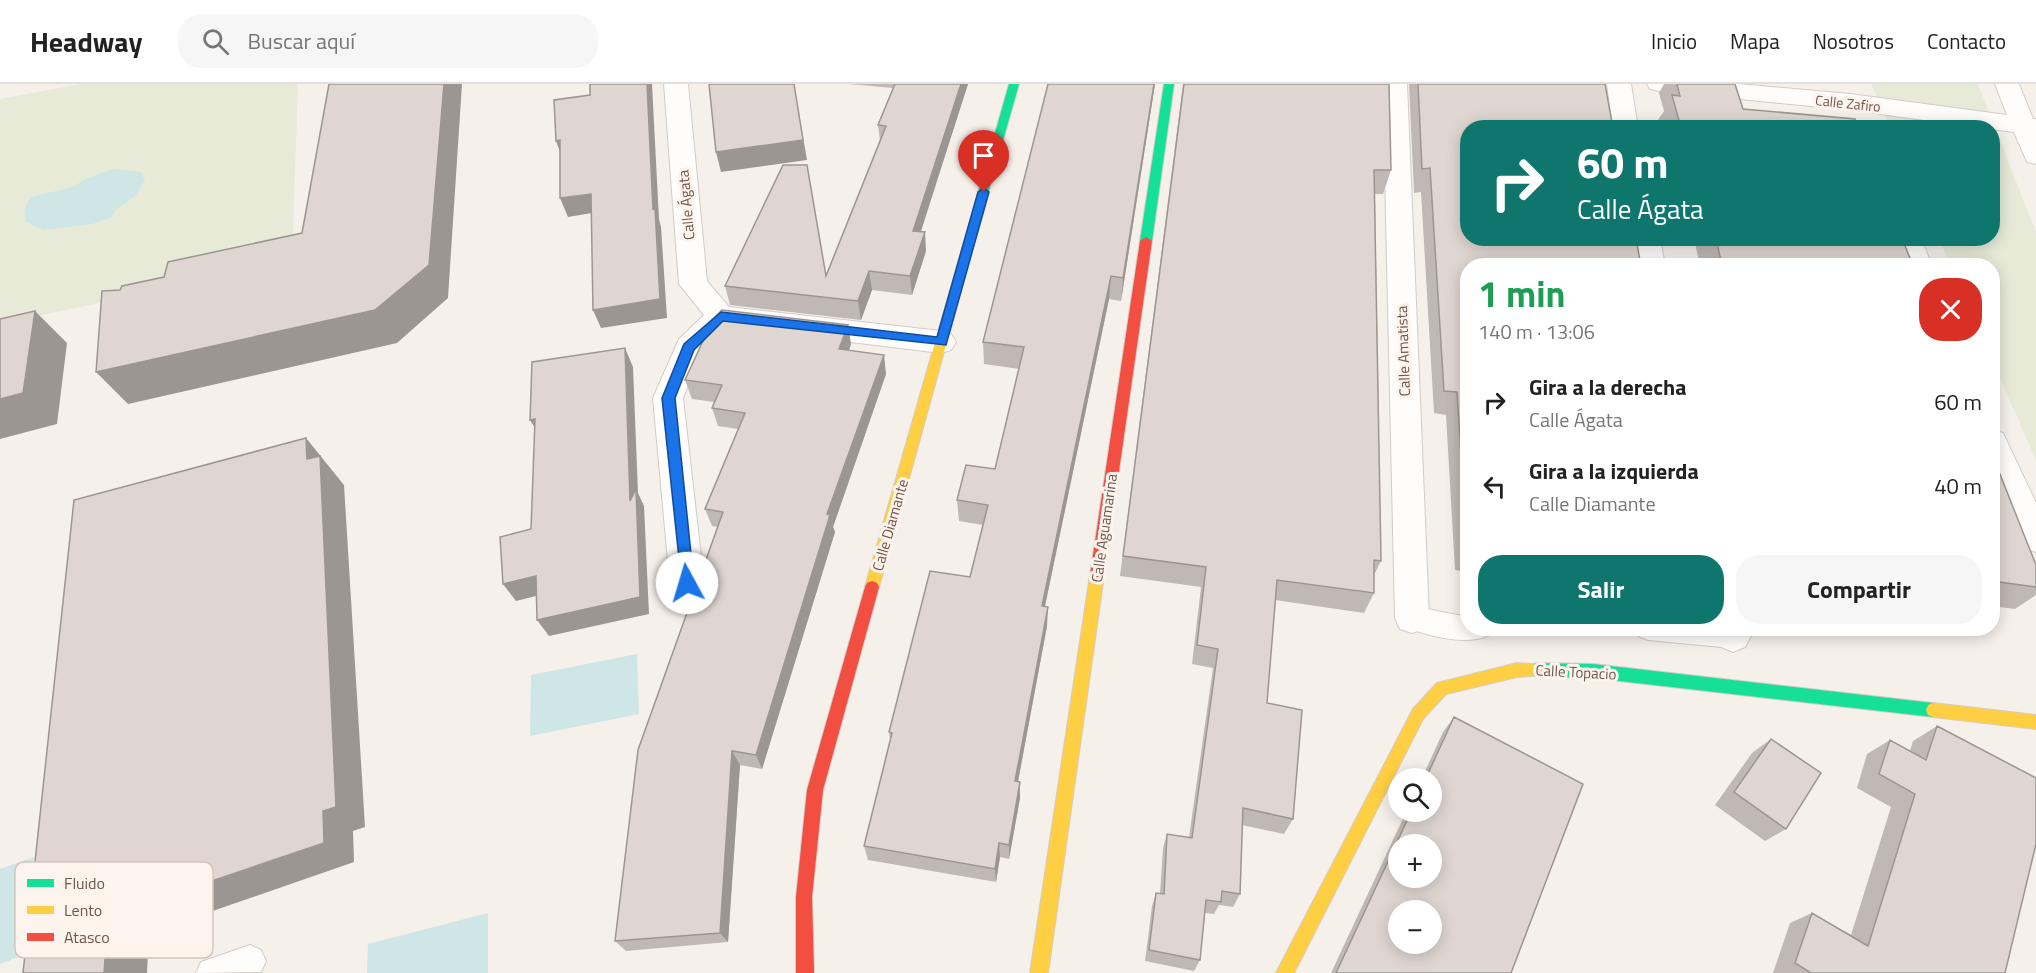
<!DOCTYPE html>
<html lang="es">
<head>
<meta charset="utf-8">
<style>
	body { margin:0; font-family:"Titillium Web",sans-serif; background:#f6f6f6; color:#222; height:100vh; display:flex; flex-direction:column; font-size:22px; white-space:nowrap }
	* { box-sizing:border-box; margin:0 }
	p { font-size:20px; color:#767676 }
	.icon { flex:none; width:33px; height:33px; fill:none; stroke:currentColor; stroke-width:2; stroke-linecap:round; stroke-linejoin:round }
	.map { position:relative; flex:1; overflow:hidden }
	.drawer { position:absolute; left:1460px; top:174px; width:540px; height:378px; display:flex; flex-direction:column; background:#fff; border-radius:24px; box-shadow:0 3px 15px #0003 }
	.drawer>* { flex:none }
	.top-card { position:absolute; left:1460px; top:36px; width:540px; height:126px; border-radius:24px; box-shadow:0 3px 15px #0003; background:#0f766e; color:#fff; overflow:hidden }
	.controls { position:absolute; left:1388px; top:684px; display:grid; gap:12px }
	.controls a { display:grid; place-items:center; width:54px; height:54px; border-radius:50%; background:#fff; box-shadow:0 3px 15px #0003; font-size:30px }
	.pin { position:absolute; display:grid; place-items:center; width:51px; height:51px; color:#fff; margin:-62px -26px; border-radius:50% 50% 50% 0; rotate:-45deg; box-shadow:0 0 6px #0007 }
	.pin .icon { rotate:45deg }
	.me { position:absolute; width:66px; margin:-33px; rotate:354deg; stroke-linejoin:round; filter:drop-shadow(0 0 4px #0008) }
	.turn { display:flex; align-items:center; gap:21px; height:126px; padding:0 18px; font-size:27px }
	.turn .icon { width:78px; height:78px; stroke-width:2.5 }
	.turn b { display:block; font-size:42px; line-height:51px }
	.round { display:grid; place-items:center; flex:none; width:63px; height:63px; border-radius:24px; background:#f6f6f6 }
	.headline { display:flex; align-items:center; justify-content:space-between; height:102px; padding:0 18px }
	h1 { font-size:36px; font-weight:700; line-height:45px; color:#1e9e55 }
	.cta { display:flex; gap:12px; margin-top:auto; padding:12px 18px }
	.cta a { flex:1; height:69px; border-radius:24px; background:#0f766e; color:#fff; font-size:24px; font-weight:700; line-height:69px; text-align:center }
	.cta a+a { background:#f6f6f6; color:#222 }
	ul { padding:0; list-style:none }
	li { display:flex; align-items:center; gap:18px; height:84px; padding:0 18px }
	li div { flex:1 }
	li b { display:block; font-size:22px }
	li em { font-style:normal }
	header { display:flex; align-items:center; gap:36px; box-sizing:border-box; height:84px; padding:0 30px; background:#fff; border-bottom:2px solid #e0e0e0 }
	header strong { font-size:28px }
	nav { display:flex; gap:33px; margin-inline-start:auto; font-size:21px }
	.search { width:420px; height:54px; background:#f6f6f6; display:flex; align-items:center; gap:15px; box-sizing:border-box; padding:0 21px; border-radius:24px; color:#767676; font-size:22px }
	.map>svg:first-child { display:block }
</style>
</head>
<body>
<header>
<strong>Headway</strong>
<div class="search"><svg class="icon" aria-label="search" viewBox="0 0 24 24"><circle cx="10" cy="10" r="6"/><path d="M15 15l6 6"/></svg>Buscar aquí</div>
<nav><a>Inicio</a><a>Mapa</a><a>Nosotros</a><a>Contacto</a></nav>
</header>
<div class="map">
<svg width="2036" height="889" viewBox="0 0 2036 889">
	<rect width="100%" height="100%" fill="#f6f0eb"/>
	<path fill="#e6ead7" d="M81,0H298L292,178L0,240V15Z
		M1871,0H1978L2036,148V376L1992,276V182L1951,181L1939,155L1992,154V44L1890,43Z"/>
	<path fill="#cee6e5" d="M114,85L141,88L145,96L136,111L118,124L110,134L92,140L44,146L26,138L24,126L31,113L73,103L87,94Z
		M637,570L639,630L530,652L531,591Z
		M34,773L27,870L0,880V785Z
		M488,829V889H367L368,860Z"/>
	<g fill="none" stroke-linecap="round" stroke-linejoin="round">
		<defs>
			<path id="lane" d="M1412,522L1467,533V544H1491L1488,552C1462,562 1427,551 1402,542L1399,534L1402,526Z
				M1635,544H1743L1747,552L1743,560L1733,564L1648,556L1638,552Z
				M250,861L261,866L266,877L261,888L196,889L201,878Z"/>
			<path id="street" d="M664,0H688L707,197L729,223L941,247L951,250L956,258L951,266L941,269L727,243L701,269L683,314L704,499L699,509L687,514L675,509L670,499L653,314L679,255L704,231L679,200Z
				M1383,0H1407L1429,534L1424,545L1412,549L1400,545L1395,534Z
				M1607,0H1631L1638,44H1613Z
				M1647,0H1738L1850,10L2007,31L1995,0H2019L2033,35H2036V80L2027,78L2014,48L1850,26L1659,7L1650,5Z
				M1632,154H1660L1665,182H1637Z
				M1894,154H1921L1932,182H1904Z
				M1992,346L2003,349L2036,419V468L2024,464L1992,393Z
				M1715,544H1750L1751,552L1745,563L1733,568L1721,563Z"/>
			<path id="fast" d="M1009,0H1019L984,123L979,127L974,123Z
				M1164,0H1174L1152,157L1146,161L1140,157Z
				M1537,579L1593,580L1933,619L1938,621L1940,626L1938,631L1933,633L1593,594L1537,593L1532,591L1530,586L1532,581Z"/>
			<path id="slow" d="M979,119L984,123L879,503L877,507L872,509L867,507L865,503L974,123Z
				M1097,485L1102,487L1104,491L1048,889H1030L1090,491L1092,487Z
				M1517,579L1542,581L1544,586L1542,591L1517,593L1446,610L1423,635L1294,889H1276L1413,625L1437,599Z
				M1933,619L2036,631V645L1933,633L1928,631L1926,626L1928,621Z"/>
			<path id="jam" d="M1146,153L1152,157L1104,491L1102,495L1097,497L1092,495L1090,491L1140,157Z
				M872,497L877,499L879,503L823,706L812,813L814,889H796V813L807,706L865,503L867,499Z"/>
		</defs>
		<use href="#lane" stroke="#d3ccc6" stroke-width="2"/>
		<use href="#street" stroke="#d3ccc6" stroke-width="2"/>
		<use href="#fast" stroke="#d5ccc8" stroke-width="2"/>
		<use href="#slow" stroke="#d5ccc8" stroke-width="2"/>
		<use href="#jam" stroke="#d5ccc8" stroke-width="2"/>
		<use href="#lane" fill="#fefdfc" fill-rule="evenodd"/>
		<use href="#street" fill="#fefdfc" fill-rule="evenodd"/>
		<use href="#fast" fill="#16e098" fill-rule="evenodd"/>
		<use href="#slow" fill="#ffcf43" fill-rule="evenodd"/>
		<use href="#jam" fill="#f24e42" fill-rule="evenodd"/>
	</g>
	<path fill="#c0b8b4" d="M849,0H968L920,148L926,167L912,211L872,206L861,236L730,221L725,202L826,191L880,57L878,41L893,4Z
		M1048,0H1155L1121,217L1109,215L1045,522L1047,542L1018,698L1020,714L1009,775L1000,773L996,798L868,776L864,762L890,655L889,648L970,493L983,441L959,437L957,416L995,385L1019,285L984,280L983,258Z
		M1183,0H1389L1391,86L1383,110H1375L1381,477L1374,491V509L1364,529L1275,516L1267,619L1293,735L1284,750L1242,741L1240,810L1233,823L1219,821L1214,830L1205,829L1200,876L1194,887L1145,877L1152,822L1156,809H1160L1163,764L1167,750L1189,753L1213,584L1192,580L1201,503L1120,492Z
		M1409,0H1605L1467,182V488L1455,486L1446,331L1434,329L1421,108L1414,109Z
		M1664,0H1735L1743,25L1858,44H1660L1658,36L1664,27L1659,9Z
		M1694,154H1902L1913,182H1700Z
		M851,260L849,267L886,290L833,443L835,448L762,685L740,681L728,858L626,867L615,857L718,443L712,442L705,425L738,345L718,342L712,324L714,318L692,315L685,296Z
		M1992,370L2036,481V511L2015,525L1992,522Z
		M1454,633L1511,889H1331L1406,728H1431V694H1422L1443,648Z
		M1937,642L2005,889H1773L1790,839L1812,829L1851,851L1891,723L1857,704L1867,670L1890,656L1910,667L1913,657Z
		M1771,655L1786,745L1765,757L1715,721L1752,669Z"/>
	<path fill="#9c9692" d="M444,0H462L448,214L397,259L128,320L96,288L375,226Z
		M647,0H652L659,135L661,143L667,234L601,244L593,226L653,125Z
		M794,0L807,76L721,88L716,68Z
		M961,0H968L915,166L913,147Z
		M1154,0H1155L1121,217L1123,194Z
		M560,56L563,76L556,57Z
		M591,110L598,128L568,133L560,114Z
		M925,148L926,167L912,211L910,192Z
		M869,187L872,206L861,236L858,217Z
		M1111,192L1109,215L1041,541L1042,522Z
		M35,227L67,259L57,340L0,355V315Z
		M848,241L851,260L842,284L839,265Z
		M625,264L633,283L638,409L644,422L649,530L549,552L537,536L630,417Z
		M884,271L886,290L833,443L835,448L762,685L756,671L827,430Z
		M535,335L541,354L530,336Z
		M306,354L344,401L365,743L353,747L354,778L149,849L147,889H104L108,832L307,375Z
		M536,492L548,509L516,517L503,500Z
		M1048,523L1047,542L1015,713V697Z
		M732,667L740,681L728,858L720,849Z
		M1020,698V714L1009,775V761Z
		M999,759L1000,773L996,798L995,785Z"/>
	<path fill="#dfd6d1" stroke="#9c9692" stroke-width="1.5" fill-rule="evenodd" d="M329,0H444L429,181L375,226L96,288L102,207L120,206L122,202L164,193L168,178L302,149Z
		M590,0H647L653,125L655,124L660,215L593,226L591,110L560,114V56L556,57L554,16L590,11Z
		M709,0H794L803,56L716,68Z
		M895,0H961L913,147L925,148L910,192L869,187L858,217L725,202L783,81H807L826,192L886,42L878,41Z
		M1048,0H1154L1123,194L1111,192L1042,522L1048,523L1015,697L1020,698L1009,761L999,759L995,785L864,762L892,649L889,648L930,487L970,493L988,421L957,416L966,381L995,385L1024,263L983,258Z
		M1184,0H1389L1391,86H1374L1381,477L1374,476V509L1277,496L1267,619L1302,626L1293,735L1243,724L1240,810L1222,807L1221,818L1206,816L1200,876L1149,866L1156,809L1164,810L1167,750L1192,754L1218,565L1197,561L1206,483L1123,472Z
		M1418,0H1605L1613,44H1467V154H1636L1641,182H1467V466L1457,308L1444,307L1430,84L1422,85Z
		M1677,0H1735L1743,25L1855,35L1858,44H1681L1672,11L1680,12Z
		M1716,154H1902L1913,182H1722Z
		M722,226L848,241L839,265L884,271L827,430L830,431L756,671L732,667L720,849L615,857L638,666L723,428L705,425L745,329L712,324L722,301L685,296L713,235Z
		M35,227L23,309L0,315V235Z
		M625,264L630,417L636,405L640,513L537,536L536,492L503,500L500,453L531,445L535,335L530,336L532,278Z
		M306,354L307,375L320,372L336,723L323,727L324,759L108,832L104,889H23L74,416Z
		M1992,370L2036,481V503L1992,497Z
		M1454,633L1583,700L1511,889H1336L1411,728H1431V694H1426ZM1398,760H1431V794H1398ZM1398,826H1431V860H1398Z
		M1937,642L2036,694V760L2005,889H1811L1795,879L1812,829L1868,862L1915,710L1879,690L1890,656L1926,676Z
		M1771,655L1821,689L1786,745L1734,708Z"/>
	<path fill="#1a73e8" stroke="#114b97" stroke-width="1.5" d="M984,104L989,108L946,261L723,237L694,266L675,314L694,499L692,503H682L662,314L684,260L721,228L937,253L978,108Z"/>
	<g text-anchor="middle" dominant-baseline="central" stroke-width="6" stroke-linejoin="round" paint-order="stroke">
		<g font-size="14" fill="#71564e" stroke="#fdf4ed">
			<text transform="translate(1848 19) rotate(6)">Calle Zafiro</text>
		</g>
		<g font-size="15" fill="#71564e" stroke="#fdf4ed">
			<text transform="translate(686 121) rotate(-95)">Calle Ágata</text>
			<text transform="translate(1403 267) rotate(-92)">Calle Amatista</text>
			<text transform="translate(890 441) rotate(-74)">Calle Diamante</text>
			<text transform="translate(1104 444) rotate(-82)">Calle Aguamarina</text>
			<text transform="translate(1576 588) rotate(3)">Calle Topacio</text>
		</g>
	</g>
	<rect x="15" y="778" width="198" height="96" rx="9" fill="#fdf4ed" stroke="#d3c5bd" stroke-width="1.5"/>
	<rect x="27" y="795" width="27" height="8" fill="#16e098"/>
	<rect x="27" y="822" width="27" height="8" fill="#ffcf43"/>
	<rect x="27" y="849" width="27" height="8" fill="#f24e42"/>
	<g font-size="16" fill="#71564e">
		<text x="64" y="805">Fluido</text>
		<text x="64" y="832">Lento</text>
		<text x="64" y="859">Atasco</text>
	</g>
</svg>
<div class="controls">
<a><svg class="icon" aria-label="search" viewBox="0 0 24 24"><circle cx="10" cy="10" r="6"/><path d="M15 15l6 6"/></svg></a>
<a>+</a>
<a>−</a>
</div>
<div class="pin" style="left:984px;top:108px;background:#d93025"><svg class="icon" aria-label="arrive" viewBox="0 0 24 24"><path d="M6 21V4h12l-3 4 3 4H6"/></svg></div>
<svg class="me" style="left:687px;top:499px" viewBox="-20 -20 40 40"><circle r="19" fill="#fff"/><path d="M0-13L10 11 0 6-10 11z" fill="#1a73e8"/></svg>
<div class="top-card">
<div class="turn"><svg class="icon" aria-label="right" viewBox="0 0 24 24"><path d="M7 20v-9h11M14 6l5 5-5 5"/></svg><div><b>60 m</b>Calle Ágata</div></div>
</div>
<section class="drawer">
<div class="headline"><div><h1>1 min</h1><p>140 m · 13:06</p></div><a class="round" style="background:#d93025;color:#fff"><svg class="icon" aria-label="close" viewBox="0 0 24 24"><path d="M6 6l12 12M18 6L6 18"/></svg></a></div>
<ul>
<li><svg class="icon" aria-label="right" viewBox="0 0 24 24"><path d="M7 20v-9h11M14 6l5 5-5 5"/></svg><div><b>Gira a la derecha</b><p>Calle Ágata</p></div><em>60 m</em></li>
<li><svg class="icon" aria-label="left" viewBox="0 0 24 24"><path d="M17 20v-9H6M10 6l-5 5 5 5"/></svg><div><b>Gira a la izquierda</b><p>Calle Diamante</p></div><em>40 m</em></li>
</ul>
<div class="cta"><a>Salir</a><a>Compartir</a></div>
</section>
</div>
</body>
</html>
